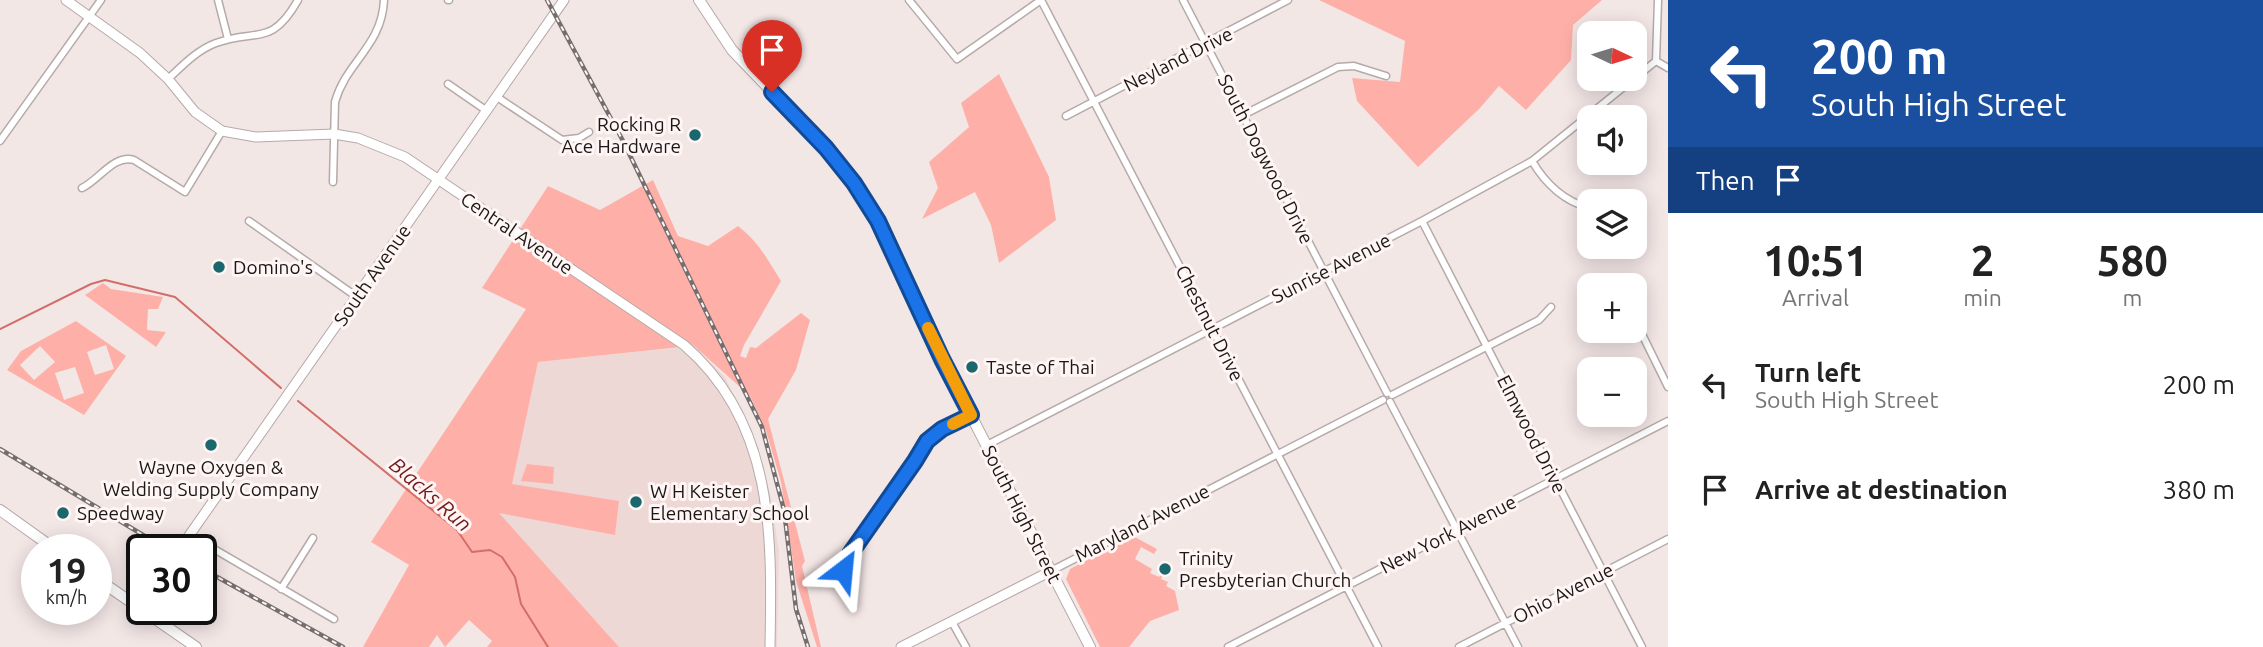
<!DOCTYPE html>
<html lang="en">
<head>
<meta charset="utf-8">
<style>
	body { margin:0; font-family:Ubuntu,sans-serif; background:#f2f2f2; color:#222; height:100vh; display:flex; flex-direction:column; font-size:26px; white-space:nowrap }
	* { box-sizing:border-box; margin:0 }
	p { font-size:23px; color:#767676 }
	.icon { flex:none; width:38px; height:38px; fill:none; stroke:currentColor; stroke-width:2; stroke-linecap:round; stroke-linejoin:round }
	.map { position:relative; flex:1; overflow:hidden }
	.side { display:flex; flex-direction:column; background:#fff; width:595px }
	.side>* { flex:none }
	.top-card { background:#1a4fa0; color:#fff; overflow:hidden }
	.needle { width:46px; rotate:94deg }
	.controls { position:absolute; left:1577px; top:21px; display:grid; gap:14px }
	.controls a { display:grid; place-items:center; width:70px; height:70px; border-radius:14px; background:#fff; box-shadow:0 4px 18px #0003; font-size:35px }
	.speed { position:absolute; left:21px; top:534px; display:flex; gap:14px; font-size:35px; font-weight:700; text-align:center }
	.speed>* { display:grid; place-content:center; width:91px; height:91px; border-radius:50%; background:#fff; box-shadow:0 4px 18px #0003; line-height:1 }
	.speed small { font-size:18px; font-weight:400 }
	.speed .limit { border:4px solid #111; border-radius:10px; background:#fff; color:#111 }
	.pin { position:absolute; display:grid; place-items:center; width:60px; height:60px; color:#fff; margin:-72px -30px; border-radius:50% 50% 50% 0; rotate:-45deg; box-shadow:0 0 7px #0007 }
	.pin .icon { rotate:45deg }
	.me { position:absolute; width:77px; margin:-38px; rotate:29deg; stroke-linejoin:round; filter:drop-shadow(0 0 5px #0008) }
	.turn { display:flex; align-items:center; gap:24px; height:147px; padding:0 28px; font-size:32px }
	.turn .icon { width:91px; height:91px; stroke-width:2.5 }
	.turn b { display:block; font-size:49px; line-height:60px }
	.then { display:flex; align-items:center; height:66px; padding:0 28px; background:#0003; gap:14px; font-size:26px }
	.eta { display:flex; justify-content:space-evenly; align-items:center; height:119px; text-align:center }
	.eta b { font-size:42px; font-weight:700; line-height:49px }
	ul { padding:0; list-style:none }
	li { display:flex; align-items:center; gap:21px; height:105px; padding:0 28px }
	li div { flex:1 }
	li b { display:block; font-size:26px }
	li em { font-style:normal }
	main { display:flex; flex:1; min-height:0 }
	.map>svg:first-child { display:block }
</style>
</head>
<body>
<main>
<div class="map">
<svg width="1668" height="647" viewBox="0 0 1668 647">
	<rect width="100%" height="100%" fill="#f3e7e6"/>
	<path fill="#edd8d6" d="M694,346L725,377L749,426L770,492L779,551L777,647H619L498,513L538,362Z"/>
	<path fill="#feb0a8" fill-rule="evenodd" d="M1319,0H1602L1573,25L1571,60L1526,110L1499,86L1480,108L1418,167L1357,101L1352,78L1400,82L1405,41Z
		M999,74L1049,177L1056,220L999,263L991,225L975,192L922,219L938,188L929,162L969,127L961,103Z
		M653,180L678,236L708,246L738,226C758,241 768,260 781,281L744,345L740,356L746,358L750,347L756,348L801,313L810,320L796,370L768,419L805,561L802,566L821,647H817L796,581L781,482L766,431L750,396L694,346L555,257L681,347L538,362L512,484L619,501L615,535L499,513L619,647H487L492,641L469,620L445,647L437,635L429,647H363L409,565L371,542L526,309L482,288L548,186L600,210Z
		M103,283L111,289L163,297L158,309H148L147,330L166,332L156,347L85,295Z
		M76,321L126,356L84,415L7,370L21,351ZM106,345L114,369L95,375L87,352ZM40,346L55,362L34,380L20,365ZM75,367L84,393L64,400L55,373Z
		M527,464L554,467L553,484L521,481Z
		M1133,536L1157,549L1154,554L1141,547L1135,559L1152,569L1150,573L1159,577L1161,574L1163,575L1161,579L1168,582L1166,586L1175,591L1179,610L1150,621L1129,647H1100L1066,579L1070,569Z"/>
	<g fill="none" stroke-linecap="round" stroke-linejoin="round">
		<path stroke="#d26e67" stroke-width="2" d="M0,329L91,284L105,280L175,297L281,388
			M298,401L457,530L472,552L490,550L502,557L515,577L521,604L548,647"/>
		<defs>
			<path id="street" d="M218,0L228,39
				M448,0H449
				M909,0L957,59L1041,0
				M1041,0L1378,647
				M1183,0L1387,393
				M1656,61L1658,0
				M1656,61L1668,68
				M168,79C182,66 197,50 216,43C256,28 271,48 298,0
				M448,84L487,111
				M497,97L562,140L579,138L589,132
				M1243,115L1338,67L1354,66L1386,76
				M1066,116L1288,0
				M0,141L101,0
				M1532,161C1545,183 1564,201 1589,208
				M333,182L335,102C346,62 382,46 384,0
				M82,188C99,180 114,154 134,160L185,192L222,131
				M249,221L357,297
				M1422,221L1642,647
				M1637,324L1668,387
				M1392,395L1539,320L1551,307
				M1390,402L1518,647
				M987,445L1422,221L1532,161L1656,61
				M190,535L334,619
				M1051,571L1383,400
				M845,583L844,563L915,461L927,441L942,429L971,415
				M281,589L313,538
				M952,622L966,647
				M1228,647L1668,421
				M1459,647L1668,539"/>
			<path id="secondary" d="M66,0L140,53L168,79L195,112L222,131L256,137L334,134L358,138L405,157L684,345C775,423 772,537 770,647
				M179,550L564,0
				M901,647L1051,571"/>
			<path id="primary" d="M699,0L732,50L826,148L854,183L879,221L942,359L1090,647
				M0,510L56,550
				M96,578L196,647"/>
		</defs>
		<use href="#street" stroke="#b5aaa9" stroke-width="9"/>
		<use href="#secondary" stroke="#b5aaa9" stroke-width="11"/>
		<use href="#primary" stroke="#b5aaa9" stroke-width="12"/>
		<use href="#street" stroke="#fff" stroke-width="6"/>
		<use href="#secondary" stroke="#fff" stroke-width="9"/>
		<use href="#primary" stroke="#fff" stroke-width="10"/>
		<defs>
			<path id="rail" d="M547,0L622,139L762,427L784,510L796,609L808,647
				M0,449L168,550
				M201,568L343,647"/>
		</defs>
		<use href="#rail" stroke="#756e6e" stroke-width="4.5"/>
		<use href="#rail" stroke="#fef5f4" stroke-width="2" stroke-dasharray="5" stroke-linecap="butt"/>
	</g>
	<g fill="none" stroke-linecap="round" stroke-linejoin="round">
		<defs>
			<path id="route" d="M772,92L826,148L854,183L878,221L942,359L971,415L942,429L927,441L915,461L850,554L843,570"/>
		</defs>
		<use href="#route" stroke="#114b97" stroke-width="18"/>
		<use href="#route" stroke="#1a73e8" stroke-width="12"/>
		<path stroke="#f59e0b" stroke-width="12" d="M928,328L971,415L953,424"/>
	</g>
	<g fill="#1a676d" stroke="#fef5f4" stroke-width="2.5">
		<circle cx="695" cy="135" r="7"/>
		<circle cx="219" cy="267" r="7"/>
		<circle cx="972" cy="367" r="7"/>
		<circle cx="211" cy="445" r="7"/>
		<circle cx="636" cy="502" r="7"/>
		<circle cx="63" cy="513" r="7"/>
		<circle cx="1165" cy="569" r="7"/>
	</g>
	<g text-anchor="middle" dominant-baseline="central" stroke-width="6" stroke-linejoin="round" paint-order="stroke">
		<g font-size="19" fill="#1b1717" stroke="#fef5f4">
			<text transform="translate(1178 59) rotate(-27)">Neyland Drive</text>
			<text transform="translate(1266 159) rotate(63)">South Dogwood Drive</text>
			<text transform="translate(517 233) rotate(34)">Central Avenue</text>
			<text transform="translate(1331 268) rotate(-27)">Sunrise Avenue</text>
			<text transform="translate(372 275) rotate(-55)">South Avenue</text>
			<text transform="translate(1210 323) rotate(63)">Chestnut Drive</text>
			<text transform="translate(1532 434) rotate(63)">Elmwood Drive</text>
			<text transform="translate(1022 514) rotate(63)">South High Street</text>
			<text transform="translate(1142 523) rotate(-27)">Maryland Avenue</text>
			<text transform="translate(1448 534) rotate(-27)">New York Avenue</text>
			<text transform="translate(1563 593) rotate(-27)">Ohio Avenue</text>
		</g>
		<g font-size="19" fill="#1b1717" stroke="#fef5f4" text-anchor="start">
			<text x="681" y="124" text-anchor="end">Rocking R<tspan x="681" dy="22">Ace Hardware</tspan></text>
			<text x="233" y="267">Domino's</text>
			<text x="986" y="367">Taste of Thai</text>
			<text x="211" y="467" text-anchor="middle">Wayne Oxygen &amp;<tspan x="211" dy="22">Welding Supply Company</tspan></text>
			<text x="650" y="491">W H Keister<tspan x="650" dy="22">Elementary School</tspan></text>
			<text x="77" y="513">Speedway</text>
			<text x="1179" y="558">Trinity<tspan x="1179" dy="22">Presbyterian Church</tspan></text>
		</g>
		<g font-size="21" font-style="italic" fill="#74191a" stroke="#fef5f4">
			<text transform="translate(431 494) rotate(41)">Blacks Run</text>
		</g>
	</g>
</svg>
<div class="controls">
<a><svg class="needle" viewBox="-14 -14 28 28"><path d="M0-13l5 13h-10z" fill="#e53935"/><path d="M0 13l5-13h-10z" fill="#767676"/></svg></a>
<a><svg class="icon" aria-label="sound" viewBox="0 0 24 24"><path d="M4 9h4l5-4v14l-5-4H4zM17 9q2 3 0 6"/></svg></a>
<a><svg class="icon" aria-label="layers" viewBox="0 0 24 24"><path d="M12 4l9 5-9 5-9-5zM3 14l9 5 9-5"/></svg></a>
<a>+</a>
<a>−</a>
</div>
<div class="speed"><div>19<small>km/h</small></div><div class="limit">30</div></div>
<div class="pin" style="left:772px;top:92px;background:#d93025"><svg class="icon" aria-label="arrive" viewBox="0 0 24 24"><path d="M6 21V4h12l-3 4 3 4H6"/></svg></div>
<svg class="me" style="left:843px;top:570px" viewBox="-20 -20 40 40"><path d="M0-17L14 15 0 8-14 15z" fill="#1a73e8" stroke="#fff" stroke-width="4"/></svg>
</div>
<section class="side">
<div class="top-card">
<div class="turn"><svg class="icon" aria-label="left" viewBox="0 0 24 24"><path d="M17 20v-9H6M10 6l-5 5 5 5"/></svg><div><b>200 m</b>South High Street</div></div>
<div class="then">Then<svg class="icon" aria-label="arrive" viewBox="0 0 24 24"><path d="M6 21V4h12l-3 4 3 4H6"/></svg></div>
</div>
<div class="eta">
<div><b>10:51</b><p>Arrival</p></div>
<div><b>2</b><p>min</p></div>
<div><b>580</b><p>m</p></div>
</div>
<ul>
<li><svg class="icon" aria-label="left" viewBox="0 0 24 24"><path d="M17 20v-9H6M10 6l-5 5 5 5"/></svg><div><b>Turn left</b><p>South High Street</p></div><em>200 m</em></li>
<li><svg class="icon" aria-label="arrive" viewBox="0 0 24 24"><path d="M6 21V4h12l-3 4 3 4H6"/></svg><div><b>Arrive at destination</b></div><em>380 m</em></li>
</ul>
</section>
</main>
</body>
</html>
